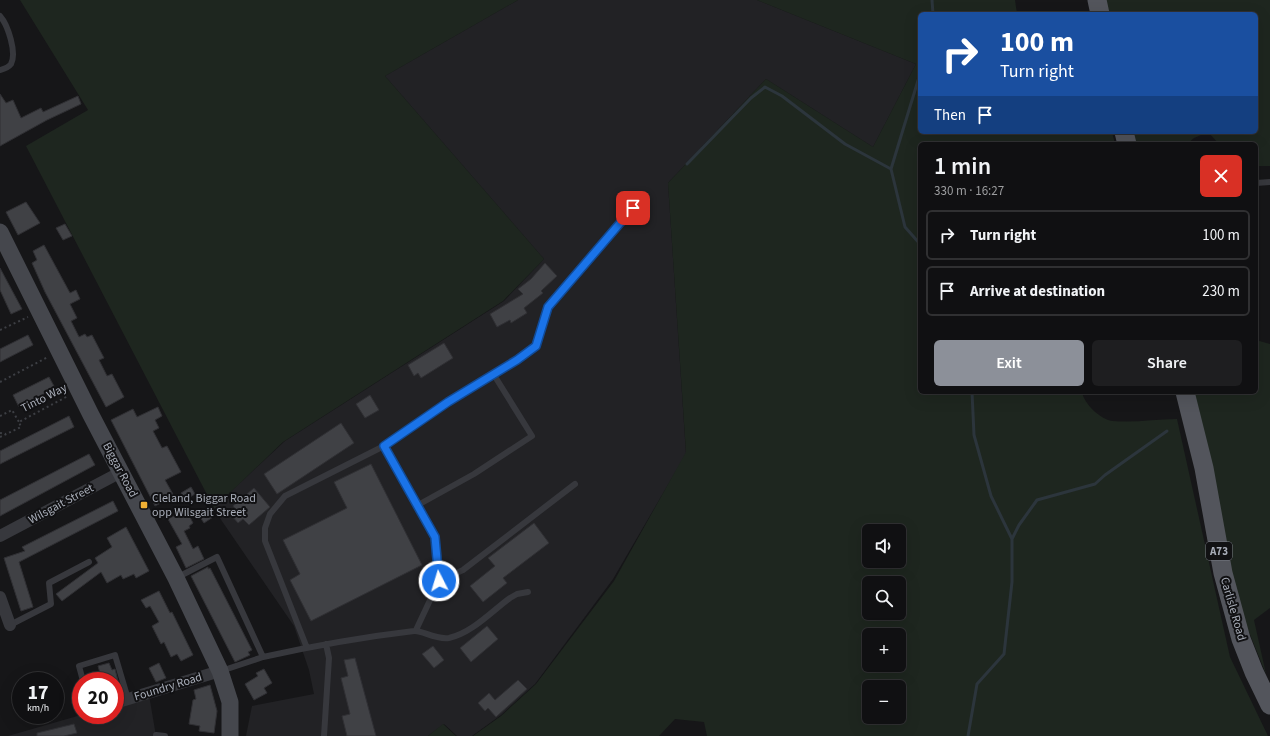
<!DOCTYPE html>
<html lang="en">
<head>
<meta charset="utf-8">
<style>
	body { margin:0; font-family:"Source Sans 3",sans-serif; background:#1e1e20; color:#f1f3f6; height:100vh; display:flex; flex-direction:column; font-size:15px; white-space:nowrap }
	* { box-sizing:border-box; margin:0 }
	p { font-size:13px; color:#9c9d9f }
	.icon { flex:none; width:22px; height:22px; fill:none; stroke:currentColor; stroke-width:2; stroke-linecap:round; stroke-linejoin:round }
	.map { position:relative; flex:1; overflow:hidden }
	.side { position:absolute; left:918px; top:142px; width:340px; height:252px; display:flex; flex-direction:column; background:#101012; border-radius:6px; box-shadow:0 4px 16px #0002,0 0 0 1px #303032 }
	.side>* { flex:none }
	.banner { position:absolute; left:918px; top:12px; width:340px; height:122px; border-radius:6px; box-shadow:0 4px 16px #0002,0 0 0 1px #303032; background:#1a4fa0; color:#fff; overflow:hidden }
	.controls { position:absolute; left:862px; top:524px; display:grid; gap:8px }
	.controls a { display:grid; place-items:center; width:44px; height:44px; border-radius:6px; background:#101012; box-shadow:0 4px 16px #0002,0 0 0 1px #303032; font-size:20px }
	.speed { position:absolute; left:12px; top:672px; display:flex; gap:8px; font-size:20px; font-weight:700; text-align:center }
	.speed>* { display:grid; place-content:center; width:52px; height:52px; border-radius:50%; background:#101012; box-shadow:0 4px 16px #0002,0 0 0 1px #303032; line-height:1 }
	.speed small { font-size:10px; font-weight:400 }
	.speed .limit { border:6px solid #d22; background:#fff; color:#111 }
	.pin { position:absolute; display:grid; place-items:center; width:34px; height:34px; color:#fff; margin:-17px; border-radius:8px; box-shadow:0 2px 6px #0006 }
	.me { position:absolute; width:44px; margin:-22px; rotate:355deg; stroke-linejoin:round; filter:drop-shadow(0 0 3px #0008) }
	.turn { display:flex; align-items:center; gap:14px; height:84px; padding:0 16px; font-size:18px }
	.turn .icon { width:52px; height:52px; stroke-width:2.5 }
	.turn b { display:block; font-size:28px; line-height:34px }
	.then { display:flex; align-items:center; height:38px; padding:0 16px; background:#0003; gap:8px; font-size:15px }
	.round { display:grid; place-items:center; flex:none; width:42px; height:42px; border-radius:6px; background:#1e1e20 }
	.overview { display:flex; align-items:center; justify-content:space-between; height:68px; padding:0 16px }
	h1 { font-size:24px; font-weight:600; line-height:30px }
	.button { display:flex; gap:8px; margin-top:auto; padding:8px 16px }
	.button a { flex:1; height:46px; border-radius:6px; background:#8c9099; color:#fff; font-size:16px; font-weight:600; line-height:46px; text-align:center }
	.button a+a { background:#1e1e20; color:#f1f3f6 }
	ul { padding:0; list-style:none }
	li { display:flex; align-items:center; gap:12px; height:50px; margin:0 8px 6px; padding:0 8px; border:2px solid #303032; border-radius:6px }
	li div { flex:1 }
	li b { display:block; font-size:15px }
	li em { font-style:normal }
	.map>svg:first-child { display:block }
</style>
</head>
<body>
<div class="map">
<svg width="1270" height="736" viewBox="0 0 1270 736">
	<rect width="100%" height="100%" fill="#161618"/>
	<path fill="#222225" d="M518,0H757L916,64L873,147L766,79L668,183L686,454L613,579L535,684L501,715L472,736H457L444,724L428,736H246L252,706L314,694L309,670L294,626L213,508L285,441L504,301L544,259L385,76Z
		M149,695L156,736H8L81,715H115V705Z"/>
	<path fill="#1e261f" fill-rule="evenodd" d="M20,0H518L385,76L544,259L503,301L283,442L214,508L26,146L88,110Z
		M757,0H1015L1017,14H920V132H1112L1115,144H920V392H1082C1084,404 1101,420 1113,421C1134,423 1156,419 1177,419L1230,657L1268,736H707L704,722L675,719L659,736H473L501,716L536,684L614,581L686,452L668,183L766,79L873,147L916,64ZM869,531H899V561H869ZM869,583H899V613H869ZM869,635H899V665H869ZM869,687H899V717H869Z
		M1105,0H1270V166H1256V144H1219L1208,132L1194,138L1187,144H1133L1131,132H1256V14H1108Z
		M1256,340L1270,344V608L1254,620L1266,674L1240,610L1193,392H1256Z
		M443,724L456,736H428Z"/>
	<g fill="none" stroke-linecap="round" stroke-linejoin="round">
		<path stroke="#2c353c" stroke-width="3" d="M932,0L933,14
			M920,74L891,169L905,227L920,244
			M687,164L751,98L765,87L782,96L845,144L891,169
			M1012,539L1019,525L1037,500L1095,484L1105,475L1167,431
			M968,736L977,684L1004,654L1012,582V539L991,496L974,435L972,392"/>
	</g>
	<path fill="#404145" stroke="#303034" d="M0,94L6,103L13,100L21,118L41,108L43,112L78,96L81,104L47,120L0,146Z
		M26,202L40,223L18,235L6,212Z
		M65,224L72,236L63,240L56,228Z
		M44,245L70,293L76,290L80,299L70,304L77,318L71,321L79,337L85,334L87,337L92,335L104,358L99,360L107,376L112,374L124,397L106,407L45,292L32,263L37,260L33,251Z
		M545,263L557,276L541,291L543,293L524,308L527,313L511,323L510,320L497,327L490,314L523,294L518,289L531,279Z
		M0,268L22,309L11,314L0,290Z
		M28,335L33,345L0,362V349Z
		M444,343L453,358L421,378L418,373L414,376L408,365Z
		M49,377L55,388L19,407L13,395Z
		M370,395L379,410L365,418L356,404Z
		M158,407L162,416L155,420L159,428L153,431L162,448L167,446L181,472L165,480L174,496L155,506L111,420L133,409L137,417Z
		M69,416L74,427L0,464V451Z
		M341,423L354,443L277,494L264,474Z
		M89,454L95,465L0,516V500Z
		M371,464L422,565L311,621L290,580L300,574L283,540L347,508L334,482Z
		M191,487L195,494L185,500L181,493Z
		M254,488L270,507L249,525L243,519L238,523L232,516L238,512L233,506Z
		M113,501L118,511L19,562L33,607L21,611L4,558L25,551L22,547Z
		M207,508L213,517L204,523L198,514Z
		M186,510L193,523L189,526L190,528L184,531L193,549L198,546L204,559L186,568L176,547L182,544L168,519Z
		M534,523L549,543L503,578L507,583L483,602L470,586L495,566L488,558Z
		M126,527L149,571L136,578L134,574L123,579L121,575L107,583L101,572L62,601L56,594L98,563L95,558L112,547L107,538Z
		M208,567V569L210,568L252,650L248,652L250,655L235,662L191,576Z
		M159,591L170,613L172,612L193,655L181,661L177,654L171,657L164,642L161,644L152,626L159,622L150,606L146,608L141,600Z
		M487,626L498,639L471,662L460,648Z
		M433,646L444,660L434,668L422,654Z
		M355,658L376,736H347L342,716L350,714L341,678L348,676L344,660Z
		M109,663L112,670L115,669L118,681H99L97,674L100,673L98,666Z
		M159,663L166,678L156,682L149,668Z
		M264,669L272,683L264,688L267,693L254,700L245,684L258,676L256,673Z
		M518,680L527,689L496,717L488,708L485,711L478,703L489,693L495,700Z
		M210,685L217,711L214,733L199,731L200,726L189,724L193,700L196,699L194,690Z
		M74,724L77,733L64,736H37V733Z"/>
	<g fill="none" stroke-linecap="round" stroke-linejoin="round">
		<path stroke="#3d3f44" stroke-width="2" stroke-dasharray="2 3" stroke-linecap="butt" d="M0,330L28,317
			M0,382L48,357
			M0,416L12,410L19,422
			M0,433L6,434
			M0,437L21,427L19,422L68,396"/>
		<path stroke="#37383d" stroke-width="6" d="M0,16C8,25 17,53 11,64C8,68 4,69 0,70
			M1256,183L1270,182
			M384,446L448,402L517,360L536,346L548,307L633,207
			M418,505L474,474L532,436L494,375
			M178,577L217,557L263,657C313,646 363,637 414,631C422,630 435,640 449,638C472,633 492,611 510,598L517,594L528,592
			M439,581L463,570L575,484
			M10,625L51,604L49,583L89,562
			M307,648L265,541V528L270,514L285,496L384,446L435,537L439,581L416,630
			M221,671L263,657
			M83,681L79,666L115,655L128,699
			M156,735L165,736
			M324,736L329,658L326,644"/>
		<path stroke="#37383d" stroke-width="12" d="M0,536L121,472
			M0,597L10,625
			M115,703L220,671"/>
		<path stroke="#45474d" stroke-width="17" d="M0,232L91,415L176,578L220,671L230,702V736"/>
		<path stroke="#53555c" stroke-width="19" d="M1097,0L1100,14
			M1124,132L1127,144
			M1185,392L1204,468L1223,573L1241,639L1254,672L1270,705"/>
	</g>
	<g fill="none" stroke-linecap="round" stroke-linejoin="round">
		<defs>
			<path id="route" d="M439,581L435,537L384,446L448,402L517,360L536,346L548,307L633,208"/>
		</defs>
		<use href="#route" stroke="#114b97" stroke-width="10"/>
		<use href="#route" stroke="#1a73e8" stroke-width="7"/>
	</g>
	<rect fill="#f2b134" stroke="#111113" stroke-width="1.5" x="140" y="501" width="8" height="8" rx="2"/>
	<g text-anchor="middle" dominant-baseline="central" stroke-width="4" stroke-linejoin="round" paint-order="stroke">
		<rect fill="#111113" stroke="#7b7e86" stroke-width="1" x="1206" y="542" width="26" height="18" rx="3"/>
		<g font-size="11" font-weight="bold" fill="#a8adb8">
			<text x="1219" y="551">A73</text>
		</g>
		<g font-size="12" fill="#a8adb8" stroke="#111113">
			<text transform="translate(44 398) rotate(-27)">Tinto Way</text>
			<text transform="translate(120 470) rotate(62)">Biggar Road</text>
			<text transform="translate(61 504) rotate(-28)">Wilsgait Street</text>
			<text transform="translate(1233 609) rotate(74)">Carlisle Road</text>
			<text transform="translate(168 687) rotate(-17)">Foundry Road</text>
		</g>
		<g font-size="12" fill="#a8adb8" stroke="#111113" text-anchor="start">
			<text x="152" y="498">Cleland, Biggar Road<tspan x="152" dy="14">opp Wilsgait Street</tspan></text>
		</g>
	</g>
</svg>
<div class="controls">
<a><svg class="icon" aria-label="sound" viewBox="0 0 24 24"><path d="M4 9h4l5-4v14l-5-4H4zM17 9q2 3 0 6"/></svg></a>
<a><svg class="icon" aria-label="search" viewBox="0 0 24 24"><circle cx="10" cy="10" r="6"/><path d="M15 15l6 6"/></svg></a>
<a>+</a>
<a>−</a>
</div>
<div class="speed"><div>17<small>km/h</small></div><div class="limit">20</div></div>
<div class="pin" style="left:633px;top:208px;background:#d93025"><svg class="icon" aria-label="arrive" viewBox="0 0 24 24"><path d="M6 21V4h12l-3 4 3 4H6"/></svg></div>
<svg class="me" style="left:439px;top:581px" viewBox="-20 -20 40 40"><circle r="17" fill="#1a73e8" stroke="#fff" stroke-width="3"/><path d="M0-11L8 9 0 5-8 9z" fill="#fff"/></svg>
<div class="banner">
<div class="turn"><svg class="icon" aria-label="right" viewBox="0 0 24 24"><path d="M7 20v-9h11M14 6l5 5-5 5"/></svg><div><b>100 m</b>Turn right</div></div>
<div class="then">Then<svg class="icon" aria-label="arrive" viewBox="0 0 24 24"><path d="M6 21V4h12l-3 4 3 4H6"/></svg></div>
</div>
<section class="side">
<div class="overview"><div><h1>1 min</h1><p>330 m · 16:27</p></div><a class="round" style="background:#d93025;color:#fff"><svg class="icon" aria-label="close" viewBox="0 0 24 24"><path d="M6 6l12 12M18 6L6 18"/></svg></a></div>
<ul>
<li><svg class="icon" aria-label="right" viewBox="0 0 24 24"><path d="M7 20v-9h11M14 6l5 5-5 5"/></svg><div><b>Turn right</b></div><em>100 m</em></li>
<li><svg class="icon" aria-label="arrive" viewBox="0 0 24 24"><path d="M6 21V4h12l-3 4 3 4H6"/></svg><div><b>Arrive at destination</b></div><em>230 m</em></li>
</ul>
<div class="button"><a>Exit</a><a>Share</a></div>
</section>
</div>
</body>
</html>
